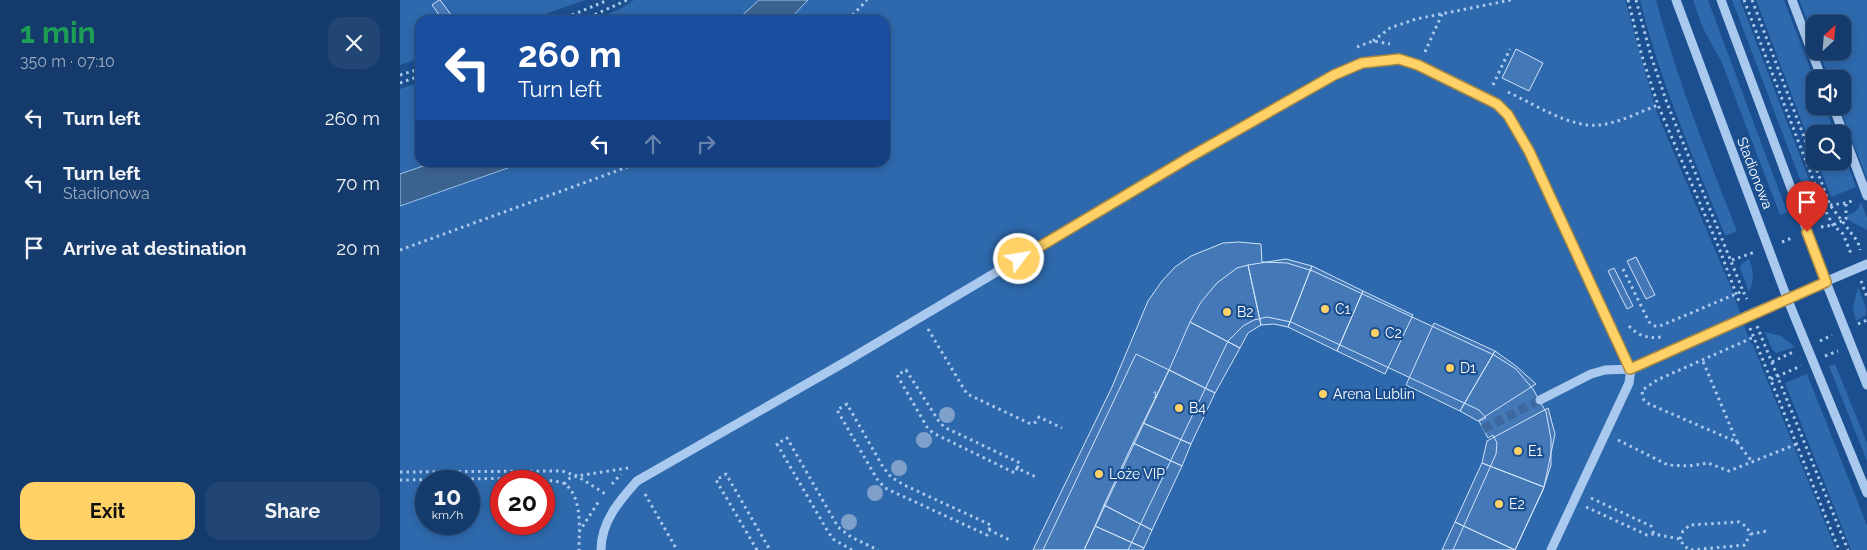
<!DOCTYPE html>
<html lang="en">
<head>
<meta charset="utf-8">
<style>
	body { margin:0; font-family:Raleway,sans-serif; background:#214673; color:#f1f3f6; height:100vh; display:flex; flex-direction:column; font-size:19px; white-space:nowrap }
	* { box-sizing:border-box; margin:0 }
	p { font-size:16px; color:#9dadc1 }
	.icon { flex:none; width:28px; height:28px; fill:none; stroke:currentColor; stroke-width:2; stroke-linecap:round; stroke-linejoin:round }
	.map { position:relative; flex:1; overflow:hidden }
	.sheet { display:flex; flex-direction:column; background:#143b6b; width:400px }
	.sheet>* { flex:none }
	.top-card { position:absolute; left:15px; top:15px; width:475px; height:152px; border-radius:15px; box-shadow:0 2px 8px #0003,0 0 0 1px #33557e; background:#1a4fa0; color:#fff; overflow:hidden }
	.needle { width:32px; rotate:26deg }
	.buttons { position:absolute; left:1406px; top:15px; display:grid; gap:10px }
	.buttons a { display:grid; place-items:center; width:45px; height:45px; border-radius:10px; background:#143b6b; box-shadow:0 2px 8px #0003,0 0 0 1px #33557e; font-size:25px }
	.speed { position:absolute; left:15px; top:470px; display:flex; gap:10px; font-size:25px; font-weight:700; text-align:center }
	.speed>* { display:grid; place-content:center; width:65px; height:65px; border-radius:50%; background:#143b6b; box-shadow:0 2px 8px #0003,0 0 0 1px #33557e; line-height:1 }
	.speed small { font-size:12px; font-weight:400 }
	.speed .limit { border:8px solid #d22; background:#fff; color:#111 }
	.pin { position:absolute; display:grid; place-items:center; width:42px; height:42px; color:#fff; margin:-51px -21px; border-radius:50% 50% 50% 0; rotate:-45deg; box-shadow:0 0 5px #0007 }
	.pin .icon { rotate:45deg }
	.me { position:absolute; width:55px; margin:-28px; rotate:59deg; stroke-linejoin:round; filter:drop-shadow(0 0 4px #0008) }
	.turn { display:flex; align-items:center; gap:18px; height:105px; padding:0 20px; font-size:22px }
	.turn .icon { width:65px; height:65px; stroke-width:2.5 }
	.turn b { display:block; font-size:35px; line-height:42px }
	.lanes { display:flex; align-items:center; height:48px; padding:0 20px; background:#0003; justify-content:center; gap:25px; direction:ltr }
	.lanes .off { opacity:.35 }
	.round { display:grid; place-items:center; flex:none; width:52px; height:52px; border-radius:15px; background:#214673 }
	.head { display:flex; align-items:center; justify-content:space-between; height:85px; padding:0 20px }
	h1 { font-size:30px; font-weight:700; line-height:38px; color:#1e9e55 }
	.action { display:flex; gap:10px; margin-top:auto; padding:10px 20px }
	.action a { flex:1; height:58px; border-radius:15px; background:#ffd166; color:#111; font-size:20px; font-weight:700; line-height:58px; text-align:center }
	.action a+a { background:#214673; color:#f1f3f6 }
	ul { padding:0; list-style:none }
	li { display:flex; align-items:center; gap:15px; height:65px; padding:0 20px }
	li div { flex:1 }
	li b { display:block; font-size:19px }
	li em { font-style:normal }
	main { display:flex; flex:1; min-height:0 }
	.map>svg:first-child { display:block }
</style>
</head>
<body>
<main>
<section class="sheet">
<div class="head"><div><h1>1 min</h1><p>350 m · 07:10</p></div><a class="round"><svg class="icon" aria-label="close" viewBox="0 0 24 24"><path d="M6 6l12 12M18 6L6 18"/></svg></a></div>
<ul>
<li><svg class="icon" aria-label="left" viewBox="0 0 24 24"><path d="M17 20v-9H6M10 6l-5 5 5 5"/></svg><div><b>Turn left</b></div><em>260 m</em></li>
<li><svg class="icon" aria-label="left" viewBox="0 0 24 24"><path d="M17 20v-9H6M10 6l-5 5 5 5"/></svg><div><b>Turn left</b><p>Stadionowa</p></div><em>70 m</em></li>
<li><svg class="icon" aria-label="arrive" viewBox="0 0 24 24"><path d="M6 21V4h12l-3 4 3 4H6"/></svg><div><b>Arrive at destination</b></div><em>20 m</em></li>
</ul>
<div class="action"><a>Exit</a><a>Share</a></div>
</section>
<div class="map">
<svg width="1467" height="550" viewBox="0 0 1467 550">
	<rect width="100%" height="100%" fill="#1b4f8f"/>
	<path fill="#2e69ad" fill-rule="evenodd" d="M0,0H185L128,20H20V58L0,65Z
		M234,0H359L337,20H194L222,8Z
		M408,0H1225L1257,113L1332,290L1350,342L1353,345L1436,550H0V206L122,163L485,162V20H389ZM26,481H69V524H26ZM101,481H144V524H101Z
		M1240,0H1256C1277,79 1307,155 1337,231L1328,235H1325C1293,157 1260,81 1240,0Z
		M1293,0H1308L1387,212L1380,215L1322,63L1303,28Z
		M1332,0H1340L1417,200L1409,203Z
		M1356,0H1384L1415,81V106H1425L1435,134H1415V157Z
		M1399,0H1467V179L1439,106H1442V79H1429L1419,51H1442V24H1415V41Z
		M20,82V162L32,163L0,174V89Z
		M1443,152L1456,187L1431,197L1417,161H1442Z
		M1461,202L1467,218V230L1450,221L1445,216C1453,213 1458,212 1461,202Z
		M1349,259C1354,270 1354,281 1349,292L1340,268L1341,264Z
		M1458,287L1466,308V315L1456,321L1453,308Z
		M1365,332L1381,336L1395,347L1376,353L1372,349Z
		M1435,364L1467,443V461L1429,366Z
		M1407,374L1467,525V550H1451L1385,383Z"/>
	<path fill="#3c6290" stroke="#9cc4f0" d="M359,0H408L389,20H337Z
		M32,163V162L122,163L0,206V174Z"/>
	<path fill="#4478b7" stroke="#cfe3fa" d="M39,0H40L52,16L46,20H43L32,5Z
		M1116,49L1143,63L1129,91L1102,78Z
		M839,242L861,244L862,262L887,263L913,271L1094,355L1116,369L1133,389L1146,412L1151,439V465L1143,490L1115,550H1053L1096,454L1097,443L1093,435L1088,438L1079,421L1086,418L1079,410L891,322L867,317L854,320L843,326L828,341L728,550H633L712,387L748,301L762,281L775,267L791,256L823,243Z
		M1236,257L1255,295L1246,299L1227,261Z
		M886,259L912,266L888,327L874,324L861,325L848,265Z
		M848,265L861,325L848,333L840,348L790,322L801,302L817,283L837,268Z
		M912,266L963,291L937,351L888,327Z
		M1214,268L1233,306L1227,309L1208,271Z
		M963,291L1013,315L985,374L937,351Z
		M790,322L840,348L815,393L769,370Z
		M1034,323L1095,351L1060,411L1006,385Z
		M1095,351L1116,366L1136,384L1078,421L1060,411Z
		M736,354L769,370L684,550H643Z
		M769,370L815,393L791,444L743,423Z
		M1148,408L1155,434L1144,487L1082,463L1087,441Z
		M743,423L791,444L782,466L733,443Z
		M733,443L782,466L752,530L704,505Z
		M1082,463L1144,487L1115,550L1055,522Z
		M704,505L752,530L744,548L695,526Z
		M1055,522L1115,550H1042Z
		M695,526L744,548L743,550H684Z"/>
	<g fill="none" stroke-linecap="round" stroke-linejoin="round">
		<path stroke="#3d69a0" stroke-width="9" stroke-dasharray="9 4.5" stroke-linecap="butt" d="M1083,429L1140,400"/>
		<path stroke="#a9c9ee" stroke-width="3" stroke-dasharray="2.5 4" stroke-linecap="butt" d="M1228,0L1242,56L1258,105L1319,248L1340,304
			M1236,0L1251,56L1267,103L1343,291
			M1344,0L1424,208L1433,225L1443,234L1452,256
			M1352,0L1430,205L1458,242L1460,250
			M160,20L208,0
			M183,20L227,0
			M448,20L467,0
			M973,41L990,28L1016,19L1111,0
			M957,47L973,41L990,44
			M1025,52L1042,14
			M0,75L20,69
			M0,83L20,76
			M1093,85L1110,49
			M1108,92C1134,104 1170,128 1199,125C1219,123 1240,112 1258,105
			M1430,205L1446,203L1455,200
			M1421,227L1433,225L1446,219V203
			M1382,242L1394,237
			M0,250L241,162
			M1332,260L1355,252
			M1223,269L1249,322L1255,326H1260L1343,291L1347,299
			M1461,281L1467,297
			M1458,324L1467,320
			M1229,326C1238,336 1249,339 1261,337
			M1357,326L1448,550
			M1350,328L1439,550
			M528,329L567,394L631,424L636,422L639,417L662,428
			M1420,341L1432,335
			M1425,356L1438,351
			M1372,362L1393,352
			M1371,379L1401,366
			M1244,389L1257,380L1354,337
			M1242,392L1244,400L1249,404L1337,442L1302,359
			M1218,440L1268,465L1289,466L1308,463L1329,471L1397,444
			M1337,442L1353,463
			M617,468L620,463L546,428L540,423L506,370L497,375L527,427L533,433L615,473L617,468L638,478
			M0,472L162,471L177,476L207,495
			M0,480C24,480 152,475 165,484C183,498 179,530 179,550
			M164,484L170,478L177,476L228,468
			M212,484L221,474
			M245,494L277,550
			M1191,498L1251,526L1254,534
			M1186,507L1247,535L1254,534L1280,539L1284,546L1290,550
			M589,530L591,525L504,485L491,477L483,467L447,404L437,410L477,479L485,488L587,535L589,530L610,540
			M179,532L199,501
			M1280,539L1283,531L1290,525L1339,522L1347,527L1350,534L1368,531
			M357,550L316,480L326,474L370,550
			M452,550L433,539L427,530L377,444L387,438L438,527L451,537L478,550
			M1291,550L1345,545L1350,534"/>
		<path stroke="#a9c9ee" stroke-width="9" d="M1276,0L1387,298L1467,493
			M1321,0L1426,282L1467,385
			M1392,0L1422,79
			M1433,106L1467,196
			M1140,400L1191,374L1205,370L1231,369L1352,313L1467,264
			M201,550C201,522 219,501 237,481L445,362L790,157L933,75L962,63L999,59L1018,65L1097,104L1108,115L1129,151L1231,369L1229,383L1151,550"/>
	</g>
	<g fill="#7ea0ca">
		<circle cx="547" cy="415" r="8"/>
		<circle cx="524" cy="440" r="8"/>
		<circle cx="499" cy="468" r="8"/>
		<circle cx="475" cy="493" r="8"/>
		<circle cx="449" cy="522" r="8"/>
	</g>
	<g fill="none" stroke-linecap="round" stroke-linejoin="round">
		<defs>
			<path id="route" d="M619,259L790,157L934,75L962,63L999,59L1018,65L1097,104L1108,115L1129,151L1230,369L1426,282L1407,232"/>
		</defs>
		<use href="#route" stroke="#a68842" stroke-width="12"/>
		<use href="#route" stroke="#ffd166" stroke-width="9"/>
	</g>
	<g fill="#ffd166" stroke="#1b4f8f" stroke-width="2">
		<circle cx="925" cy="309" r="5"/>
		<circle cx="827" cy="312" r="5"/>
		<circle cx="975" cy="333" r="5"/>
		<circle cx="1050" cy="368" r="5"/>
		<circle cx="923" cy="394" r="5"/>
		<circle cx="779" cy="408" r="5"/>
		<circle cx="1118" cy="451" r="5"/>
		<circle cx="699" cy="474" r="5"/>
		<circle cx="1099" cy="504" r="5"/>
	</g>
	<g text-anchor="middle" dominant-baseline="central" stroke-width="4.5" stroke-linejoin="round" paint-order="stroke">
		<g font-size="11" fill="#d0dded">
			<text x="755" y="394">1</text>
		</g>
		<g font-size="14" fill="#fff" stroke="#1b4f8f">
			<text transform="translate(1355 173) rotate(69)">Stadionowa</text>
		</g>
		<g font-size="14" fill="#fff" stroke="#1b4f8f" text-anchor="start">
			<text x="935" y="309">C1</text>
			<text x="837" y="312">B2</text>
			<text x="985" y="333">C2</text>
			<text x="1060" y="368">D1</text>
			<text x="933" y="394">Arena Lublin</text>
			<text x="789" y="408">B4</text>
			<text x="1128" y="451">E1</text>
			<text x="709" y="474">Loże VIP</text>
			<text x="1109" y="504">E2</text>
		</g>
	</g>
</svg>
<div class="buttons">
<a><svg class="needle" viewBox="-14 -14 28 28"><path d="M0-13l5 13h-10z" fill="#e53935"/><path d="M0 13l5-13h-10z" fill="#9dadc1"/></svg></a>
<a><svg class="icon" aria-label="sound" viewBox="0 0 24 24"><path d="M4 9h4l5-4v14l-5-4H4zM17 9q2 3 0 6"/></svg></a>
<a><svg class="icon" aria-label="search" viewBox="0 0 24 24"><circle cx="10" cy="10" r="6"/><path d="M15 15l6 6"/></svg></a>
</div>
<div class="speed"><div>10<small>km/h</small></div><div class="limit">20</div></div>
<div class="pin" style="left:1407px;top:232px;background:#d93025"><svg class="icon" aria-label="arrive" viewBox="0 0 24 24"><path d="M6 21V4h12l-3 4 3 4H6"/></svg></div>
<svg class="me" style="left:619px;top:259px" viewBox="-20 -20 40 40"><circle r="17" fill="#ffd166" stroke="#fff" stroke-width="3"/><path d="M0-11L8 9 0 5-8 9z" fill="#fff"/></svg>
<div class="top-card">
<div class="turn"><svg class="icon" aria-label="left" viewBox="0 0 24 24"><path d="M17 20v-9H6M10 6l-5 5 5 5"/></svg><div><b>260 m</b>Turn left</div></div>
<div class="lanes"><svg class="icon" aria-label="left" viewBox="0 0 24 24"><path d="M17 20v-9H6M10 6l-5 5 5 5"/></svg><svg class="icon off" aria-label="ahead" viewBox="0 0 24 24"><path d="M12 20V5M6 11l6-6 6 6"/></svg><svg class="icon off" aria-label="right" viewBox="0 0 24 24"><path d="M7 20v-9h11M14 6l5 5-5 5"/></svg></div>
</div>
</div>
</main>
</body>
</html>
